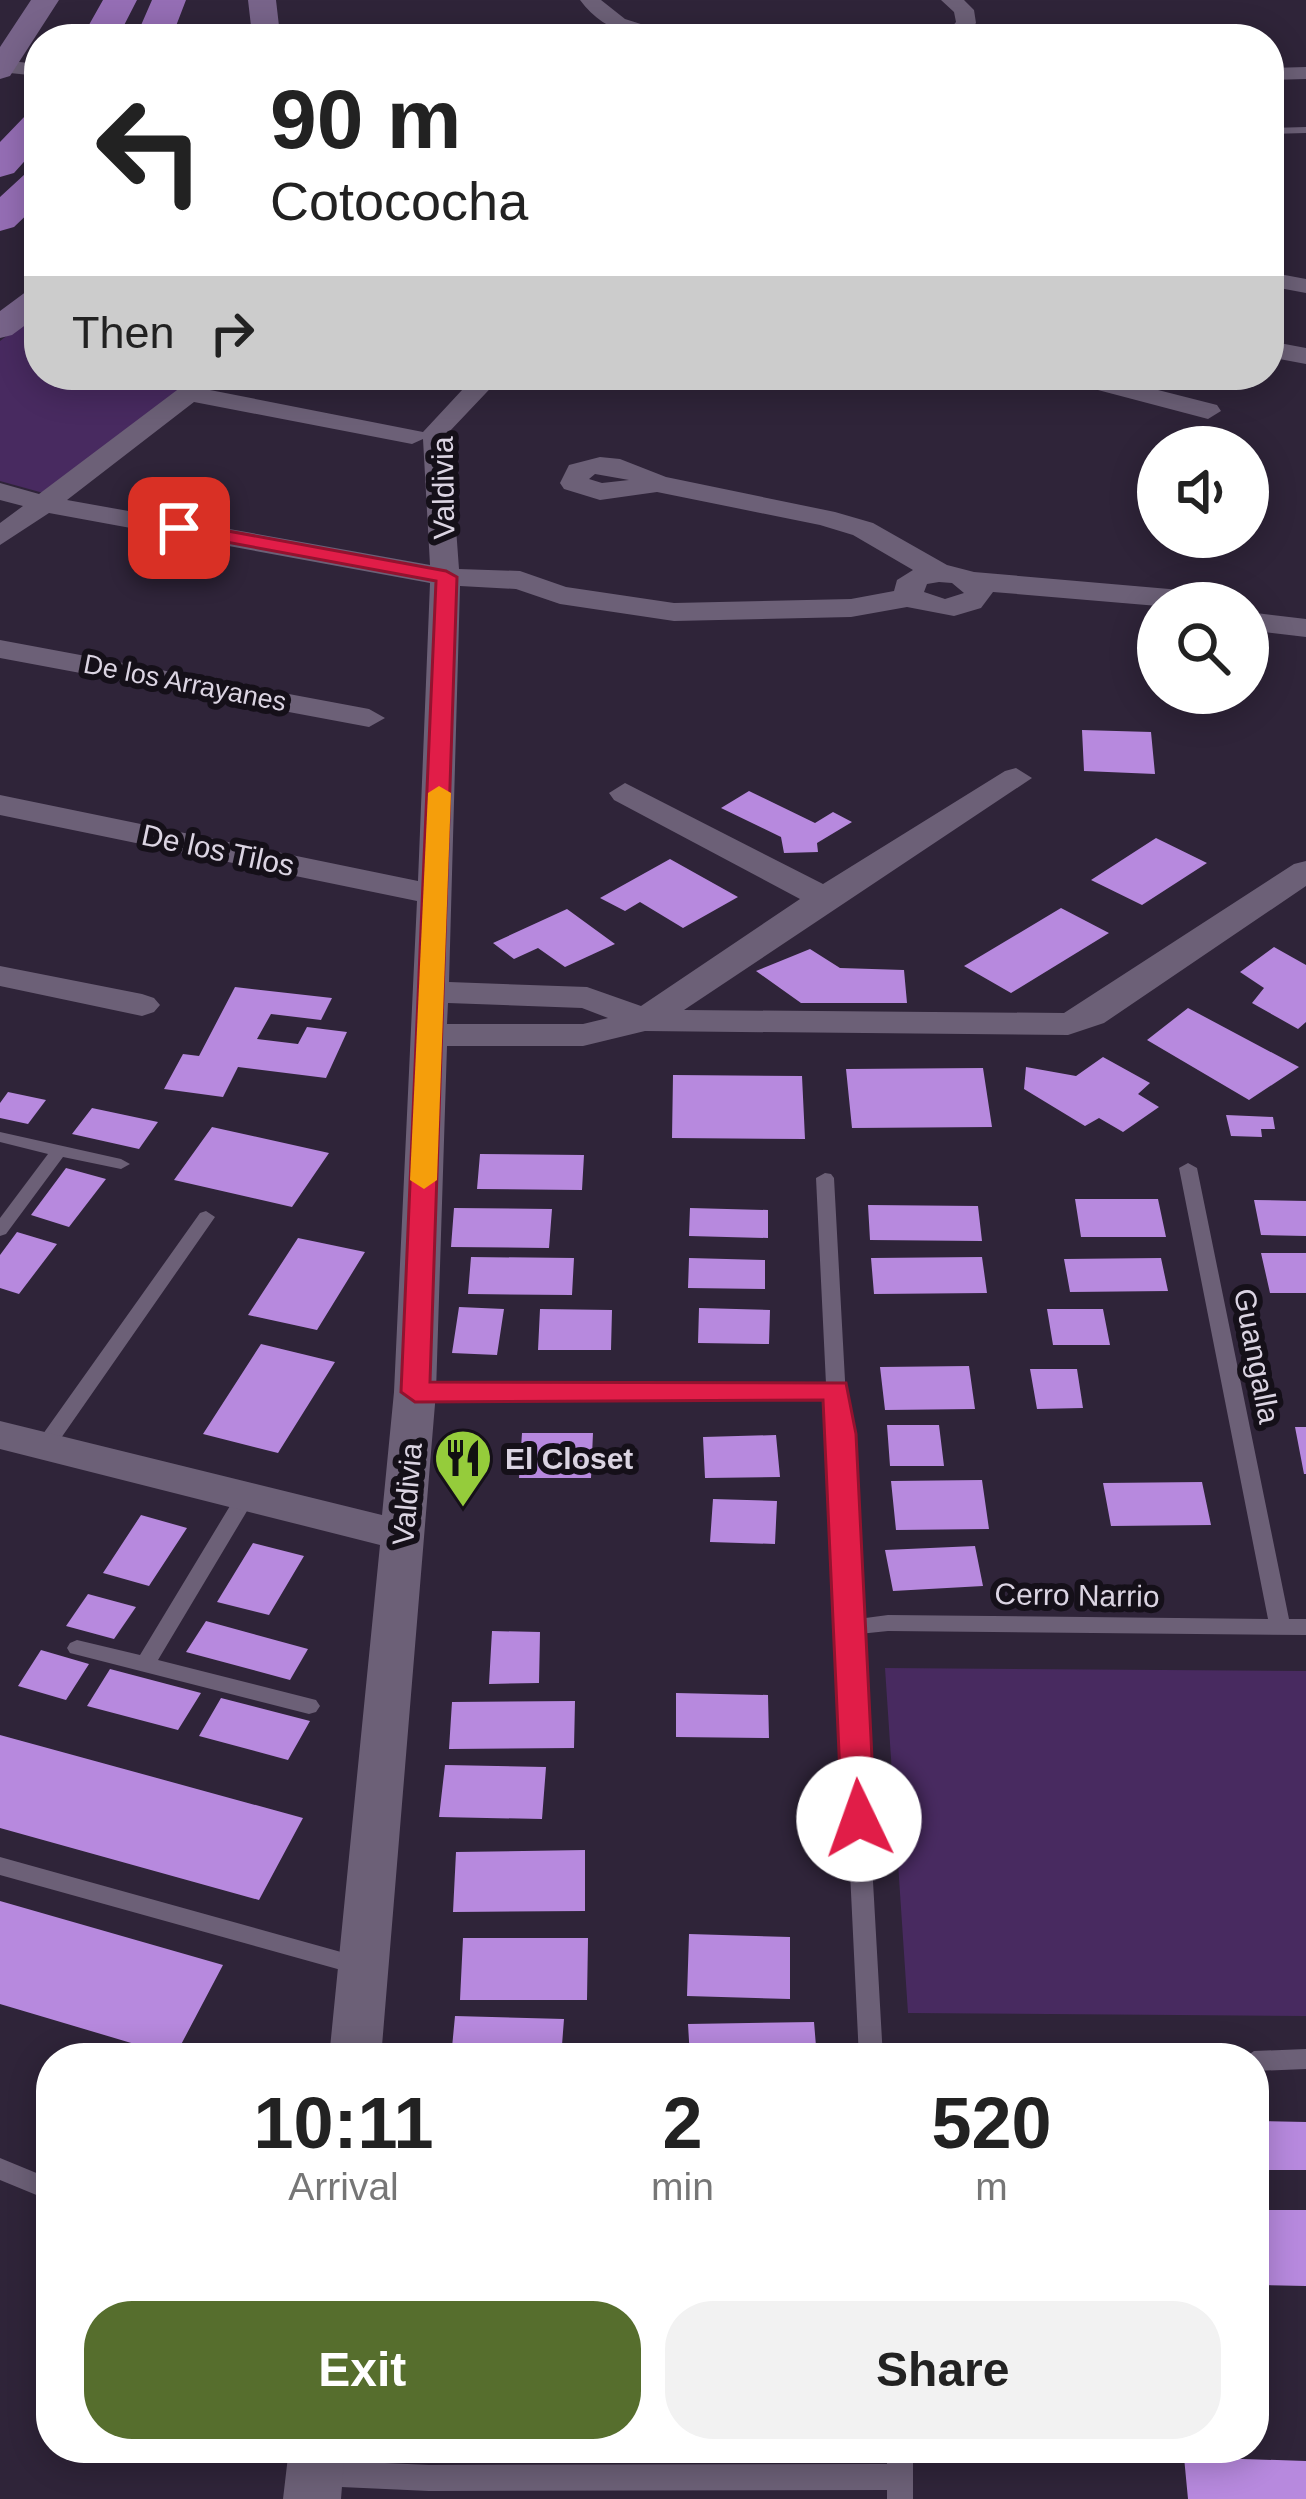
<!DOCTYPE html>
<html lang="en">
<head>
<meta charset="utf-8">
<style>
	body { margin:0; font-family:Helvetica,sans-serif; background:#f2f2f2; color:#222; height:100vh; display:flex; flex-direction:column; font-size:45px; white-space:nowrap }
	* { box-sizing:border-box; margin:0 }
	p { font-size:39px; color:#767676 }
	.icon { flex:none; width:66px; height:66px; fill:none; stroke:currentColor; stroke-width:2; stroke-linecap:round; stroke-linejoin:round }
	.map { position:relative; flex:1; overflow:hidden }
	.sheet { position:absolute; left:36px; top:2043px; width:1233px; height:420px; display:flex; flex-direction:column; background:#fff; border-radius:48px; box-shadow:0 6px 30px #0003 }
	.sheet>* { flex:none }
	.banner { position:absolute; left:24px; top:24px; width:1260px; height:366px; border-radius:48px; box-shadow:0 6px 30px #0003; background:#fff; color:#222; overflow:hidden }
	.controls { position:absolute; left:1137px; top:426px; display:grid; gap:24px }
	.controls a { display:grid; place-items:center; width:132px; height:132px; border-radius:50%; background:#fff; box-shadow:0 6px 30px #0003; font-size:60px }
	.pin { position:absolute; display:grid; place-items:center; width:102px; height:102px; color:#fff; margin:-51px; border-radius:24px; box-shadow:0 6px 18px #0006 }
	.me { position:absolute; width:132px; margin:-66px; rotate:357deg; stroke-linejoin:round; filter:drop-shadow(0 0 9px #0008) }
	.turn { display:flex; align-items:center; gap:42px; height:252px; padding:0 48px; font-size:54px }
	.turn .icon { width:156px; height:156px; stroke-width:2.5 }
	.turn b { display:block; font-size:84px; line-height:102px }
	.then { display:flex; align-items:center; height:114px; padding:0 48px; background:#0003; gap:24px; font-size:45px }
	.eta { display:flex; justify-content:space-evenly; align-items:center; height:204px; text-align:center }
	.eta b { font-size:72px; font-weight:800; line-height:84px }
	.cta { display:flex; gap:24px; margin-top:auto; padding:24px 48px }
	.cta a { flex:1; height:138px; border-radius:48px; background:#566e2d; color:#fff; font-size:48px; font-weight:800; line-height:138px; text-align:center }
	.cta a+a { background:#f2f2f2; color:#222 }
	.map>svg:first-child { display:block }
</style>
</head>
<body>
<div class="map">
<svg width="1306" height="2499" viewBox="0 0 1306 2499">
	<rect width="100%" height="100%" fill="#2f2439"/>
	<path fill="#482a60" d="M39,311V375H201L47,494L0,481V341Z
		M885,1668L1306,1671V2016L908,2013Z"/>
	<path fill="#b789de" d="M1082,730L1151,732L1155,774L1084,771Z
		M749,791L815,823L833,812L852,822L817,843L818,852L784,853L781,837L721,808Z
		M1156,838L1207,863L1142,905L1091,880Z
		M670,859L738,897L683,928L640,902L625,911L600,898Z
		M1061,908L1109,933L1011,993L964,966Z
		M567,909L615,944L565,967L538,948L514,959L493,943Z
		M1274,947L1306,965V1022L1298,1029L1252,1003L1264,988L1240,972Z
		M810,949L840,968L904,970L907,1003H801L756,971Z
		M235,987L332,998L321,1020L271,1014L257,1039L298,1044L307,1027L347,1032L326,1078L238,1067L223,1097L164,1089L183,1054L199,1056Z
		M1188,1008L1299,1067L1249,1100L1147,1040Z
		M1103,1057L1150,1083L1138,1094L1159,1107L1123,1132L1099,1118L1085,1126L1024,1089L1026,1067L1076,1076Z
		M983,1068L992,1127L852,1128L846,1069Z
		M673,1075L802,1076L805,1139L672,1138Z
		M8,1092L46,1100L28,1124L0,1118V1103Z
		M92,1108L158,1122L139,1149L72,1134Z
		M1226,1115L1273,1117L1275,1129H1261L1262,1137L1231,1136Z
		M212,1127L329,1153L292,1207L174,1180Z
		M480,1154L584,1155L582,1190L477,1189Z
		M66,1168L106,1179L69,1227L31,1215Z
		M1075,1199H1158L1166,1237H1081Z
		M1254,1200L1306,1201V1236L1261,1235Z
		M868,1205L978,1206L982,1241L870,1240Z
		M454,1208L552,1209L549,1248L451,1247Z
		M690,1208L768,1210V1238L689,1236Z
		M17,1232L57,1244L19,1294L0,1288V1255Z
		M298,1238L365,1252L317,1330L248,1315Z
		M1261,1253H1306V1293H1270Z
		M471,1257L574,1258L572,1295L468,1294Z
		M982,1257L987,1293L874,1294L871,1258Z
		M689,1258L765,1260V1289L688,1288Z
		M1161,1258L1168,1291L1070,1292L1064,1259Z
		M459,1307L504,1309L497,1355L452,1353Z
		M699,1308L770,1310L769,1344L698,1343Z
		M540,1309L612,1310L611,1350H538Z
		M1047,1309H1103L1110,1345H1053Z
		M261,1344L335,1362L278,1453L203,1434Z
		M969,1366L975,1409L885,1410L880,1367Z
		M1030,1369H1077L1083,1408L1037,1409Z
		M887,1425H939L944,1466H890Z
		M1295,1427H1306V1474H1304Z
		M522,1433H593L591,1478H519Z
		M776,1435L780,1477L705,1478L703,1437Z
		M982,1480L989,1529L896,1530L891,1481Z
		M1202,1482L1211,1525L1111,1526L1103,1483Z
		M713,1499L777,1501L775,1544L710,1542Z
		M141,1515L187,1528L149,1586L103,1573Z
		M253,1543L304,1556L269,1615L217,1602Z
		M975,1546L983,1586L893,1591L885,1550Z
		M88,1594L136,1607L114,1639L66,1626Z
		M206,1621L308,1649L290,1680L186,1652Z
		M492,1631L540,1632L539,1683L489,1684Z
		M41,1650L89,1664L66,1700L18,1686Z
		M110,1669L201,1693L178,1730L87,1706Z
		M676,1693L768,1695L769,1738L676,1737Z
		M221,1698L310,1721L288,1760L199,1736Z
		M575,1701L574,1748L449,1749L452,1702Z
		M0,1735L303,1818L259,1900L0,1828Z
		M445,1765L546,1767L542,1819L439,1817Z
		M585,1850V1911L453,1912L456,1852Z
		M0,1901L223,1965L175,2056L0,2004Z
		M689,1934L790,1937V1999L687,1996Z
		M463,1938H588L587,2000H460Z
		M455,2016L564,2019L561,2058H451Z
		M814,2022L817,2058H690L688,2024Z
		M1254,2121L1306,2122V2170H1254Z
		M1254,2210H1306V2286L1256,2285Z
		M1184,2457L1306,2461V2499H1188Z"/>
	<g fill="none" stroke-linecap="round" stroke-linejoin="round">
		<path fill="#6c6077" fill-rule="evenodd" d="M1306,127V133L1269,134V128Z
			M0,1132L121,1159L130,1164L121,1169L63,1157L6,1234L0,1236V1218L48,1154L0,1142Z
			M1188,1163L1197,1168L1289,1619H1306V1635L888,1631L859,1634L883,2058H859L827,1396L415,1398L406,1392L415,1386L826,1384L816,1178L825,1173L831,1174L834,1178L858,1619L888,1615L1268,1619L1179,1168Z
			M206,1211L215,1217L52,1451H38L35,1446L38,1441L200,1213Z
			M246,1489L253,1491L256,1496L158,1660L316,1700L320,1706L316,1712L309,1714L70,1653L67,1648L70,1643L77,1640L140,1655L239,1491Z
			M0,1857L359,1957L367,1959L370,1966L367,1973L359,1975L0,1875Z
			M1306,2049V2069L1254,2071V2058H1244L1254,2051Z
			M0,2158L51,2179V2201L0,2180Z
			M887,2448H913V2499H887V2490L429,2491L319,2486L310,2482L306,2473L310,2464L319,2460L429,2465L887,2464Z"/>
		<path fill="#6c6077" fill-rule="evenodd" d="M580,0H601L625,19L688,39C646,39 607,37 580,0Z
			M941,0H964L974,10L976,23L963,39H942L956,22L954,12Z
			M0,60L39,64V76L0,72Z
			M1306,67V79L1269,80V68Z
			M1269,272L1306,279V293L1269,286Z
			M1269,341L1306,348V364L1269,357Z
			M197,375H226L210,390L423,432L476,375H503L449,432L459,569L520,571L566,587L674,603L851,599L894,591L897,580L913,570L853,535L820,525L657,492L600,500L564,489L560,483L569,465L600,457L620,459L666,477L835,512L873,523L947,565L974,572L1227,594L1242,603L1158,606L993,592L981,608L954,616L907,607L851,617L674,621L560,604L516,589L460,586L449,982L587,987L641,1006L800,899L614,800L609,793L625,783L823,884L1005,771L1016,768L1032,778L684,1010L1064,1013L1294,864L1306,861V886L1104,1023L1068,1035L645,1031L583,1046H447L436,1392L381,2058H329L380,1545L0,1449V1421L382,1515L394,1392L417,901L0,815V795L418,881L430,583L49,513L0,545V523L23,506L0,500V483L39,494ZM194,402L412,444L423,439L430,565L67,500ZM595,474L629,480L602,483L589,479ZM939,582L952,583L964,593L945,599L924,592L927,584ZM448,1003L582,1008L608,1018L583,1024H447Z
			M1056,375H1099L1217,405L1221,411L1208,419L1060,380Z
			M1248,612L1306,619V637L1248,630Z
			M0,640L369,709L385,718L369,727L0,658Z
			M0,966L142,994L154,998L160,1005L154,1012L142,1016L0,986Z
			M289,2448H345L341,2499H283Z"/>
		<path fill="#78648a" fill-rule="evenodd" d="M31,0H59L10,76L0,79V47Z
			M248,0H276L279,26L275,39H247L251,26Z
			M39,288V315L12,335L0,338V311L27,291Z"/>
		<path fill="#956eb5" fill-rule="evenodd" d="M103,0H137L117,39H81Z
			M152,0H186L171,39H135Z
			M39,112V145L14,173L0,177V142L26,115Z
			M39,170V203L14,227L0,231V197L25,174Z"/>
	</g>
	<path fill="#e11d48" stroke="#92132f" stroke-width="3" d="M179,522L446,571L457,577L430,1382L846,1383L856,1434L875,1819L870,1828L859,1832L847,1828L842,1819L823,1400L415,1402L401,1392L436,581L172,532L169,528Z"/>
	<path fill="#f59e0b" d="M439,786L451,793L437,1180L424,1189L410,1180L428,793Z"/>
	<defs>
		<symbol id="restaurant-pin" viewBox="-11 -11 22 30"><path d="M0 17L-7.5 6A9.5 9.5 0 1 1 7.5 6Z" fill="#95cc3b" stroke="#151019"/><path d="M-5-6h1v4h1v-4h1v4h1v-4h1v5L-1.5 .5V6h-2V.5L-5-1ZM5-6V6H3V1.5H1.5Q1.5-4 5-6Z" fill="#111"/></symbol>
	</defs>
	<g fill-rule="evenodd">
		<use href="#restaurant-pin" x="430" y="1425" width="66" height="90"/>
	</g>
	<g text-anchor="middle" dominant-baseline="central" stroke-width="12" stroke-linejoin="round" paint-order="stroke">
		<g font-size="27" fill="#dbd4e2" stroke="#151019">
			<text transform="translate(185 683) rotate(11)">De los Arrayanes</text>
		</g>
		<g font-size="30" fill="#dbd4e2" stroke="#151019">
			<text transform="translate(443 488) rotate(-91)">Valdivia</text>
			<text transform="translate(218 850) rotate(12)">De los Tilos</text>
			<text transform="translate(1257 1356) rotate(79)">Guangalla</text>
			<text transform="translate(407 1494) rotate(-85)">Valdivia</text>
			<text transform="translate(1077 1595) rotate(1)">Cerro Narrio</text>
		</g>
		<g font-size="30" font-weight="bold" fill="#dbd4e2" stroke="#151019" text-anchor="start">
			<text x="505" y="1458">El Closet</text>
		</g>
	</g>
</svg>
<div class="controls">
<a><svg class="icon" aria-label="sound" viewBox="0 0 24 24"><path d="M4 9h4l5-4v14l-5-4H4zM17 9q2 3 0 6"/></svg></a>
<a><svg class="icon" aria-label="search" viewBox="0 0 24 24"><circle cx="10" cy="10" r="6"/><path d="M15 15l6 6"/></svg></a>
</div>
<div class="pin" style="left:179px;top:528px;background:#d93025"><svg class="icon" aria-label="arrive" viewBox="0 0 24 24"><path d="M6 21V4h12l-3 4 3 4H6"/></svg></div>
<svg class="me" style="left:859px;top:1819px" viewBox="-20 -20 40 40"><circle r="19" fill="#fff"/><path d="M0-13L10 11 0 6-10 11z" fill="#e11d48"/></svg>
<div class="banner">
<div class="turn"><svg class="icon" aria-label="left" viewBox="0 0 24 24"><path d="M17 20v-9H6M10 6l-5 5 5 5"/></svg><div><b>90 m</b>Cotococha</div></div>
<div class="then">Then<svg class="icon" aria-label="right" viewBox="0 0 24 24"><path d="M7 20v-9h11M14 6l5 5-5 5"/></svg></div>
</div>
<section class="sheet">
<div class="eta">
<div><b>10:11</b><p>Arrival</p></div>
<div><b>2</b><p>min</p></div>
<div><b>520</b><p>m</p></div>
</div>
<div class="cta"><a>Exit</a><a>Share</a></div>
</section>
</div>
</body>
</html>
